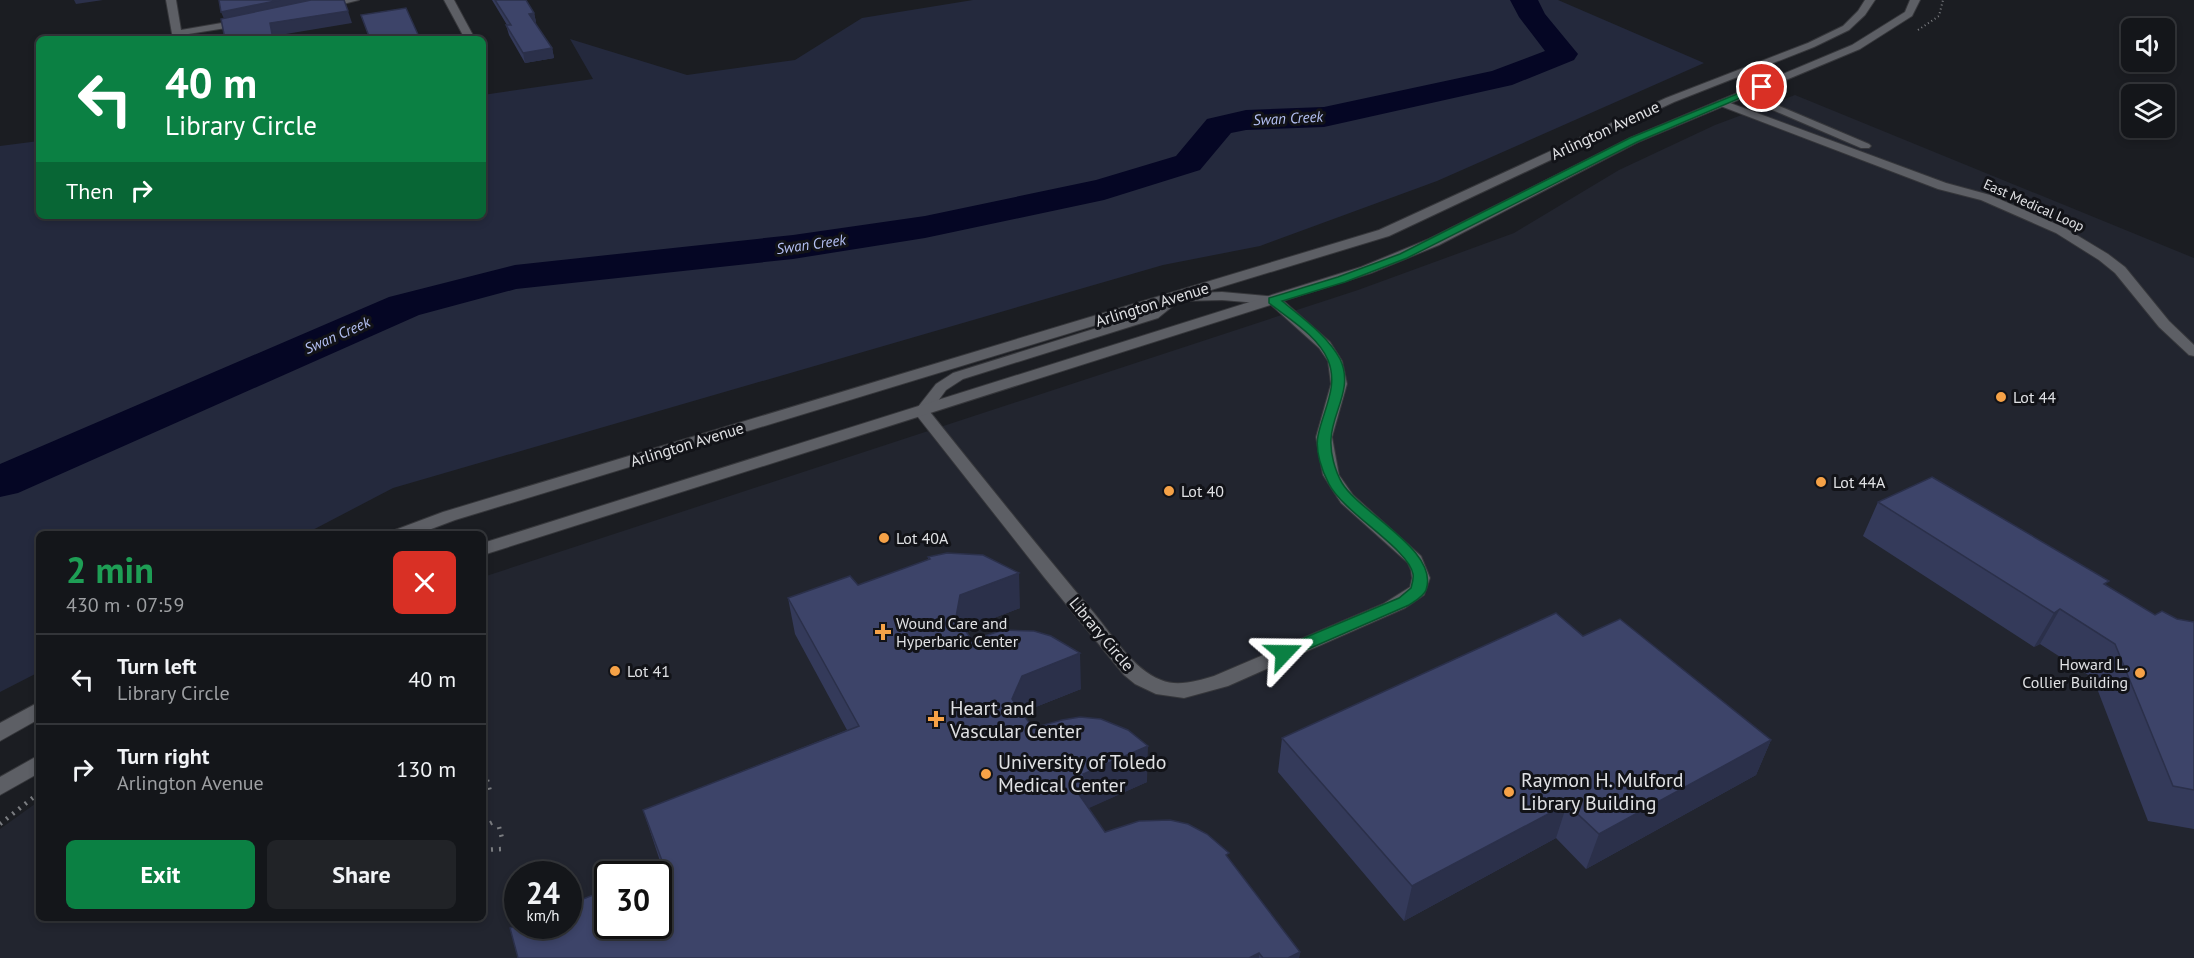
<!DOCTYPE html>
<html lang="en">
<head>
<meta charset="utf-8">
<style>
	body { margin:0; font-family:"PT Sans",sans-serif; background:#212327; color:#f1f3f6; height:100vh; display:flex; flex-direction:column; font-size:22px; white-space:nowrap }
	* { box-sizing:border-box; margin:0 }
	p { font-size:20px; color:#9d9fa2 }
	.icon { flex:none; width:33px; height:33px; fill:none; stroke:currentColor; stroke-width:2; stroke-linecap:round; stroke-linejoin:round }
	.map { position:relative; flex:1; overflow:hidden }
	.details { position:absolute; left:36px; top:531px; width:450px; height:390px; display:flex; flex-direction:column; background:#14161a; border-radius:9px; box-shadow:0 3px 9px #0003,0 0 0 2px #333539 }
	.details>* { flex:none }
	.top-card { position:absolute; left:36px; top:36px; width:450px; height:183px; border-radius:9px; box-shadow:0 3px 9px #0003,0 0 0 2px #333539; background:#0b8043; color:#fff; overflow:hidden }
	.buttons { position:absolute; left:2121px; top:18px; display:grid; gap:12px }
	.buttons a { display:grid; place-items:center; width:54px; height:54px; border-radius:9px; background:#14161a; box-shadow:0 3px 9px #0003,0 0 0 2px #333539; font-size:30px }
	.speed { position:absolute; left:504px; top:861px; display:flex; gap:12px; font-size:30px; font-weight:700; text-align:center }
	.speed>* { display:grid; place-content:center; width:78px; height:78px; border-radius:50%; background:#14161a; box-shadow:0 3px 9px #0003,0 0 0 2px #333539; line-height:1 }
	.speed small { font-size:15px; font-weight:400 }
	.speed .limit { border:3px solid #111; border-radius:9px; background:#fff; color:#111 }
	.pin { position:absolute; display:grid; place-items:center; width:51px; height:51px; color:#fff; margin:-26px; border:3px solid #fff; border-radius:50%; box-shadow:0 2px 6px #0007 }
	.me { position:absolute; width:66px; margin:-33px; rotate:67deg; stroke-linejoin:round; filter:drop-shadow(0 0 4px #0008) }
	.turn { display:flex; align-items:center; gap:21px; height:126px; padding:0 30px; font-size:27px }
	.turn .icon { width:78px; height:78px; stroke-width:2.5 }
	.turn b { display:block; font-size:42px; line-height:51px }
	.then { display:flex; align-items:center; height:57px; padding:0 30px; background:#0003; gap:12px; font-size:22px }
	.round { display:grid; place-items:center; flex:none; width:63px; height:63px; border-radius:9px; background:#212327 }
	.head { display:flex; align-items:center; justify-content:space-between; height:102px; padding:0 30px }
	h1 { font-size:36px; font-weight:800; line-height:45px; color:#1e9e55 }
	.primary-button { display:flex; gap:12px; margin-top:auto; padding:12px 30px }
	.primary-button a { flex:1; height:69px; border-radius:9px; background:#0b8043; color:#fff; font-size:24px; font-weight:800; line-height:69px; text-align:center }
	.primary-button a+a { background:#212327; color:#f1f3f6 }
	ul { padding:0; list-style:none }
	li { display:flex; align-items:center; gap:18px; height:90px; padding:0 30px; border-top:2px solid #333539 }
	li div { flex:1 }
	li b { display:block; font-size:22px }
	li em { font-style:normal }
	.map>svg:first-child { display:block }
</style>
</head>
<body>
<div class="map">
<svg width="2194" height="958" viewBox="0 0 2194 958">
	<rect width="100%" height="100%" fill="#1b1d22"/>
	<path fill="#22252f" fill-rule="evenodd" d="M1795,95L2194,258V958H0V829L39,801V918H483V577L1358,290L1514,233L1619,170L1715,125ZM518,874H568V926H518ZM608,874H658V926H608Z"/>
	<path fill="#24293d" d="M973,0H1558L1704,63L1437,181L1260,246L1163,265L393,488L305,534H39V672L0,692V146L39,141V216H483V95L593,79L570,39L687,75L795,60L862,18Z"/>
	<g fill="none" stroke-linecap="round" stroke-linejoin="round">
		<path fill="#050624" fill-rule="evenodd" d="M1510,0H1538L1545,14L1578,54L1574,60L1512,85L1324,127L1246,130L1231,133L1200,170L1104,200L925,238L793,259L516,289L419,315L18,493L0,497V464L389,297L515,265L793,235L925,216L1096,180L1176,156L1207,119L1246,110L1324,107L1492,71L1545,51L1519,17Z"/>
		<defs>
			<path id="minor" d="M166,0H176L181,30L245,19L250,22L245,25L182,35L183,39H173Z
				M340,0H359L323,9L318,6Z
				M444,0H454L475,39H465Z
				M1744,91L1869,144L1871,146L1869,148H1861L1740,96L1739,94Z
				M1722,100L1946,183L1990,195L2065,228L2108,254L2125,267L2169,321L2194,345V356L2189,355L2159,327L2115,273L2099,260L2056,233L1981,200L1938,189L1718,105V101Z
				M1222,292L1279,297L1330,342L1342,361L1347,384L1332,437L1339,475L1353,495L1421,556L1430,578L1424,595L1405,608L1228,686L1184,698L1156,694L1135,684L1124,675L1044,577L914,412L936,384L953,373L1148,312L1171,294ZM1222,300L1270,304L1319,348L1328,361L1331,384L1316,437L1323,475L1341,503L1408,563L1411,570L1412,578L1410,587L1383,604L1214,676C1198,681 1177,687 1161,680C1133,669 1113,636 1094,613C1038,547 984,479 930,412L946,390L963,379L1158,318L1179,301Z"/>
			<path id="tertiary" d="M1865,0H1875L1865,15L1849,30L1814,47L1674,102L1389,236L455,520L418,534H392L395,530L443,512L1379,230L1666,98L1808,43L1843,26L1858,11Z
				M1910,0H1920L1912,16L1860,49L1638,142L1439,245L1371,273L483,555V543L1361,267L1429,239L1630,138L1852,45L1905,12Z
				M39,702V719L0,741V723Z
				M39,755V773L0,795V777Z"/>
		</defs>
		<use href="#minor" stroke="#36373b" stroke-width="2"/>
		<use href="#tertiary" stroke="#36373b" stroke-width="2"/>
		<path stroke="#7b7d81" stroke-width="2" stroke-dasharray="1 3" stroke-linecap="butt" d="M1918,30L1939,16L1943,0"/>
		<path stroke="#7b7d81" stroke-width="4.5" stroke-dasharray="2 6" stroke-linecap="butt" d="M487,780L491,795
			M0,824L39,793
			M483,827L497,820
			M499,827L502,838
			M483,850L503,849"/>
		<use href="#minor" fill="#5d5f65" fill-rule="evenodd"/>
		<use href="#tertiary" fill="#5d5f65" fill-rule="evenodd"/>
	</g>
	<path fill="#343a5a" d="M492,0H526L534,13L536,22L535,23L552,48L554,58L525,63L509,35L506,25H507Z
		M1878,502L2107,586L2155,615L2194,622V829L2148,821L2093,678L2040,644L2034,647L1863,536Z
		M928,557L1020,608L965,629L972,640L1081,689L1023,712V714L1033,728L1147,782L1088,808L1105,832L1229,859L1300,952L1299,958H518L662,867L643,810L847,730L795,634L788,598L858,585L928,560Z
		M1583,636L1771,740L1756,775L1586,869L1556,838L1404,921L1278,772L1282,738Z"/>
	<path fill="#2b304a" d="M74,0H103L76,4Z
		M280,0H331L225,21L221,12Z
		M348,11L352,23L274,36L275,39H273L270,23Z
		M534,13L536,22L532,23L529,14Z
		M552,48L554,58L525,63L523,53Z
		M1019,573L1020,608L963,630L956,617L960,595Z
		M2060,609L2040,644L2034,647L2054,613Z
		M1080,653L1081,689L1023,712L1014,735L1012,699L1022,676Z
		M1771,740L1756,775L1586,869L1599,834Z
		M1148,746L1147,782L1087,809L1078,793L1083,774Z
		M1567,804L1556,838L1404,921L1412,886Z
		M1300,952L1299,958H1288Z
		M1259,953V958H1249Z"/>
	<path fill="#3d4469" stroke="#2b304a" stroke-width="1.5" d="M219,0H280L221,12Z
		M311,0H344L348,11L270,23L273,39H225L221,19Z
		M495,0H526L534,13L529,14L552,48L523,53L506,25H511Z
		M406,8L420,39H370L361,15Z
		M1932,477L2109,581L2104,584L2155,615L2162,611L2177,619L2194,622V790L2173,786L2115,644L2060,609L2054,613L1878,502Z
		M947,553L983,555L1019,573L960,595L956,617L972,640L1003,630L1034,631L1051,636L1080,653L1022,676L1012,699L1033,728L1062,720L1080,717L1101,719L1128,730L1148,746L1083,774L1087,782L1078,793L1105,832L1139,821L1170,820L1188,824L1207,834L1229,853L1226,855L1300,952L1288,958H1263L1259,953L1249,958H518L510,928L518,925L568,926V905L608,889V926H658V874H643L664,866L643,810L859,726L788,598L850,576L858,585L930,559L928,557Z
		M1556,613L1583,636L1620,619L1771,740L1599,834L1567,804L1412,886L1282,738Z"/>
	<path fill="#0b8043" stroke="#07532c" stroke-width="1.5" d="M1759,85L1766,87L1637,142L1407,258L1345,282L1282,301C1302,318 1327,335 1340,359C1354,388 1332,412 1331,439C1330,453 1335,471 1342,483C1360,513 1440,551 1426,590C1424,596 1415,601 1409,605L1290,657H1278L1276,653L1278,649L1399,598L1411,588C1412,584 1414,578 1413,574C1409,549 1344,513 1329,484C1322,471 1315,451 1318,436C1323,410 1339,387 1328,360C1318,336 1289,319 1269,303V298L1338,277L1400,254L1630,138Z"/>
	<g fill="#f6a247" stroke="#121318" stroke-width="2">
		<circle cx="2001" cy="397" r="6"/>
		<circle cx="1821" cy="482" r="6"/>
		<circle cx="1169" cy="491" r="6"/>
		<circle cx="884" cy="538" r="6"/>
		<path d="M880 623h6v6h6v6h-6v6h-6v-6h-6v-6h6z"/>
		<circle cx="615" cy="671" r="6"/>
		<circle cx="2140" cy="673" r="6"/>
		<path d="M933 710h6v6h6v6h-6v6h-6v-6h-6v-6h6z"/>
		<circle cx="986" cy="774" r="6"/>
		<circle cx="1509" cy="792" r="6"/>
	</g>
	<g text-anchor="middle" dominant-baseline="central" stroke-width="6" stroke-linejoin="round" paint-order="stroke">
		<g font-size="14" fill="#e0e1e4" stroke="#121318">
			<text transform="translate(2034 205) rotate(24)">East Medical Loop</text>
		</g>
		<g font-size="15" font-style="italic" fill="#b5c1f4" stroke="#121318">
			<text transform="translate(1288 118) rotate(-3)">Swan Creek</text>
			<text transform="translate(811 244) rotate(-8)">Swan Creek</text>
			<text transform="translate(337 335) rotate(-24)">Swan Creek</text>
		</g>
		<g font-size="16" fill="#e0e1e4" stroke="#121318">
			<text transform="translate(1605 130) rotate(-25)">Arlington Avenue</text>
			<text transform="translate(1152 304) rotate(-17)">Arlington Avenue</text>
			<text transform="translate(687 444) rotate(-17)">Arlington Avenue</text>
			<text transform="translate(1102 634) rotate(50)">Library Circle</text>
		</g>
		<g font-size="16" fill="#e0e1e4" stroke="#121318" text-anchor="start">
			<text x="2013" y="397">Lot 44</text>
			<text x="1833" y="482">Lot 44A</text>
			<text x="1181" y="491">Lot 40</text>
			<text x="896" y="538">Lot 40A</text>
			<text x="896" y="623">Wound Care and<tspan x="896" dy="18">Hyperbaric Center</tspan></text>
			<text x="2128" y="664" text-anchor="end">Howard L.<tspan x="2128" dy="18">Collier Building</tspan></text>
			<text x="627" y="671">Lot 41</text>
		</g>
		<g font-size="20" fill="#e0e1e4" stroke="#121318" text-anchor="start">
			<text x="950" y="708">Heart and<tspan x="950" dy="23">Vascular Center</tspan></text>
			<text x="998" y="762">University of Toledo<tspan x="998" dy="23">Medical Center</tspan></text>
			<text x="1521" y="780">Raymon H. Mulford<tspan x="1521" dy="23">Library Building</tspan></text>
		</g>
	</g>
</svg>
<div class="buttons">
<a><svg class="icon" aria-label="sound" viewBox="0 0 24 24"><path d="M4 9h4l5-4v14l-5-4H4zM17 9q2 3 0 6"/></svg></a>
<a><svg class="icon" aria-label="layers" viewBox="0 0 24 24"><path d="M12 4l9 5-9 5-9-5zM3 14l9 5 9-5"/></svg></a>
</div>
<div class="speed"><div>24<small>km/h</small></div><div class="limit">30</div></div>
<div class="pin" style="left:1762px;top:87px;background:#d93025"><svg class="icon" aria-label="arrive" viewBox="0 0 24 24"><path d="M6 21V4h12l-3 4 3 4H6"/></svg></div>
<svg class="me" style="left:1284px;top:653px" viewBox="-20 -20 40 40"><path d="M0-17L14 15 0 8-14 15z" fill="#0b8043" stroke="#fff" stroke-width="4"/></svg>
<div class="top-card">
<div class="turn"><svg class="icon" aria-label="left" viewBox="0 0 24 24"><path d="M17 20v-9H6M10 6l-5 5 5 5"/></svg><div><b>40 m</b>Library Circle</div></div>
<div class="then">Then<svg class="icon" aria-label="right" viewBox="0 0 24 24"><path d="M7 20v-9h11M14 6l5 5-5 5"/></svg></div>
</div>
<section class="details">
<div class="head"><div><h1>2 min</h1><p>430 m · 07:59</p></div><a class="round" style="background:#d93025;color:#fff"><svg class="icon" aria-label="close" viewBox="0 0 24 24"><path d="M6 6l12 12M18 6L6 18"/></svg></a></div>
<ul>
<li><svg class="icon" aria-label="left" viewBox="0 0 24 24"><path d="M17 20v-9H6M10 6l-5 5 5 5"/></svg><div><b>Turn left</b><p>Library Circle</p></div><em>40 m</em></li>
<li><svg class="icon" aria-label="right" viewBox="0 0 24 24"><path d="M7 20v-9h11M14 6l5 5-5 5"/></svg><div><b>Turn right</b><p>Arlington Avenue</p></div><em>130 m</em></li>
</ul>
<div class="primary-button"><a>Exit</a><a>Share</a></div>
</section>
</div>
</body>
</html>
